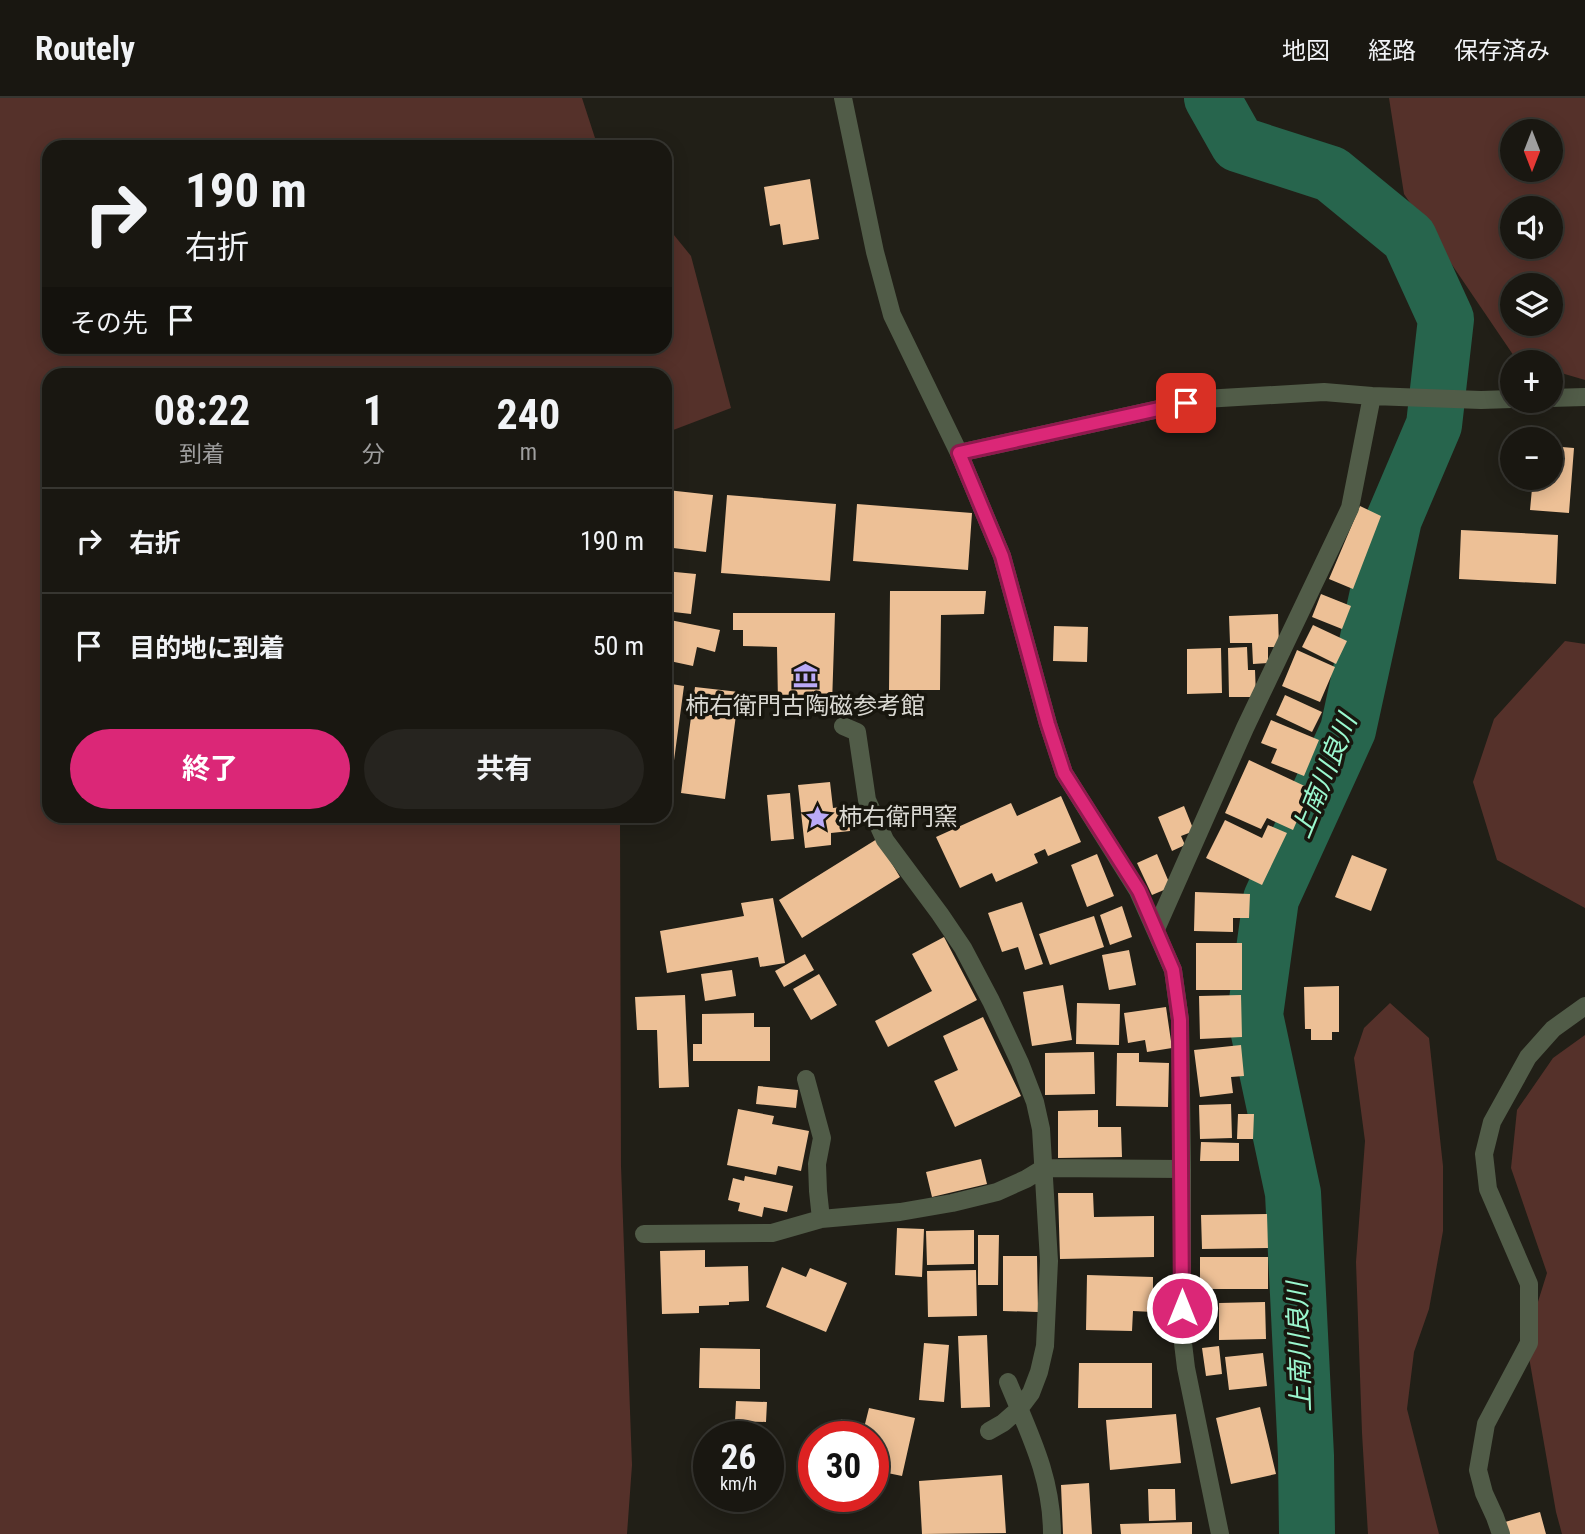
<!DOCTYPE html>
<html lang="ja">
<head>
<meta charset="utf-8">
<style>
	body { margin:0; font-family:"Roboto Condensed","Noto Sans JP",sans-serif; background:#26241f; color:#f1f3f6; height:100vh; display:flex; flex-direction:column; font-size:26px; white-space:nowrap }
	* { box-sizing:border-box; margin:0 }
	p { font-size:23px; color:#9f9f9f }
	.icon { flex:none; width:38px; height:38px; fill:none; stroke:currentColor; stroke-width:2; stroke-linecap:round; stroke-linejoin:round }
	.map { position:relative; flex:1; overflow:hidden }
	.details { position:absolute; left:42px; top:270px; width:630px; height:455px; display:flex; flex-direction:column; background:#191711; border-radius:21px; box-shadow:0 4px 18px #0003,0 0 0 2px #373631 }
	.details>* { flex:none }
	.banner { position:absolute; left:42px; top:42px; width:630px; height:214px; border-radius:21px; box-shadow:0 4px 18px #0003,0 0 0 2px #373631; background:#191711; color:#f1f3f6; overflow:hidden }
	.needle { width:46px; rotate:180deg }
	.controls { position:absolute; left:1500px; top:21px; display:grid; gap:14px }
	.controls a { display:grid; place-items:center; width:63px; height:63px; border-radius:50%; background:#191711; box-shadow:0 4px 18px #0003,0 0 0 2px #373631; font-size:35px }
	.speed { position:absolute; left:693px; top:1323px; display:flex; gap:14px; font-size:35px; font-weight:700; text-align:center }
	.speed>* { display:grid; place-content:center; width:91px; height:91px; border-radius:50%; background:#191711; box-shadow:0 4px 18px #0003,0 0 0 2px #373631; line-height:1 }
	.speed small { font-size:18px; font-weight:400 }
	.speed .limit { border:10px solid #d22; background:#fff; color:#111 }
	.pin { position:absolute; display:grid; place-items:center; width:60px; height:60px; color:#fff; margin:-30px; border-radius:14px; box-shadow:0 4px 10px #0006 }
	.me { position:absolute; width:77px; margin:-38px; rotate:0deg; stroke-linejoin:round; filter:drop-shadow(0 0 5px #0008) }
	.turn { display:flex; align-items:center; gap:24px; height:147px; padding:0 28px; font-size:32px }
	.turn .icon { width:91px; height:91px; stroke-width:2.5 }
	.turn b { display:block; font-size:49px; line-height:60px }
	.then { display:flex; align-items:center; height:66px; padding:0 28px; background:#0003; gap:14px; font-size:26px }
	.eta { display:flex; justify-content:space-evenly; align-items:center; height:119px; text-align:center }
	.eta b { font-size:42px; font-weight:700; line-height:49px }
	.cta { display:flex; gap:14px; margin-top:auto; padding:14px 28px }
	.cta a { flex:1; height:80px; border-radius:42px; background:#db2777; color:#fff; font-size:28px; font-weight:700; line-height:80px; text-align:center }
	.cta a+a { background:#26241f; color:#f1f3f6 }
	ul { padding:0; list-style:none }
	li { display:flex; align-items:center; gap:21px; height:105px; padding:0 28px; border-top:2px solid #373631 }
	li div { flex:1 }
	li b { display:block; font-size:26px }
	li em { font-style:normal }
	header { display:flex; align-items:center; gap:42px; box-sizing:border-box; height:98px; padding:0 35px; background:#191711; border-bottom:2px solid #373631 }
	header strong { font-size:33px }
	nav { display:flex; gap:38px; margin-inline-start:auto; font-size:24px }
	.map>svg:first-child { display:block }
</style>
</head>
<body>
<header>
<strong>Routely</strong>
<nav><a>地図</a><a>経路</a><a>保存済み</a></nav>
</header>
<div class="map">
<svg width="1585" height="1436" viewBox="0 0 1585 1436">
	<rect width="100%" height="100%" fill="#211f17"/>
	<path fill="#55312a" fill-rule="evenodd" d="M0,0H582L595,40L602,49H49V248H665V126L691,158L731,310L668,334L665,346V276H49V718H620L621,1068L632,1367L627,1436H0Z
		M1389,0H1585V282L1551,272L1550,264H1518L1404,96ZM1512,33H1550V72H1512ZM1512,110H1550V149H1512ZM1512,187H1550V226H1512Z
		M1565,543L1585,546V810L1497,762L1473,684L1494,621Z
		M1390,905L1429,940L1443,1068V1133L1429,1211L1414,1254L1407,1311L1439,1436H1368L1362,1335L1356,1164L1365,1043L1354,960L1364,930Z
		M1585,937V1436H1562L1556,1414L1526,1242L1547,1175L1511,1070L1517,1012L1553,960Z"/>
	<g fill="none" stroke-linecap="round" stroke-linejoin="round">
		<path stroke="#27654d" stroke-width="56" d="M1212,0L1238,46L1331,76L1409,140L1446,221L1434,327L1394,421L1348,632L1271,801L1255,917L1293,1095L1306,1358L1307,1436"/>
	</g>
	<path fill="#edc096" d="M810,81L819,141L783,147L780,126L770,128L764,89Z
		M1550,348L1574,350L1569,415L1530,412L1533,380H1550Z
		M667,392L713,397L706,454L665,449V408Z
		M727,397L836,406L830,483L721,475Z
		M857,406L972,415L968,472L853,463Z
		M1360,408L1381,418L1353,491L1329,481Z
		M1461,432L1558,437L1556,486L1459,481Z
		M665,473L696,476L691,516L665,513Z
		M890,493H986L984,516L941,517L940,592H889Z
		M1321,496L1351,508L1342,531L1312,519Z
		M733,515H835L832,606L778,605L777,549L743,548V532H733Z
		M1278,516L1279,549H1268V565L1253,566L1252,545H1230L1229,518Z
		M665,521L720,532L715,554L697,549L693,568L665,562Z
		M1313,527L1347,543L1336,566L1302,549Z
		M1054,528L1088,529L1087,564L1053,563Z
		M1247,549L1248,572H1255L1256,599H1229L1228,550Z
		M1221,550L1222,595L1187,596V551Z
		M1297,552L1335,569L1320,604L1282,588Z
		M665,585L684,588L673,670L665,669Z
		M695,589L739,594L725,701L681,695Z
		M1285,597L1322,614L1312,634L1276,617Z
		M1271,622L1319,642L1304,678L1271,665L1277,651L1261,645Z
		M1249,662L1311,691L1293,732L1267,720L1261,731L1225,715Z
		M830,684L833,710L848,708L850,733L831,735V747L805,750L798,687Z
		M790,695L794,741L771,743L767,697Z
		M1061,698L1081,744L1048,758L1045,751L1034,756L1038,765L996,784L992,775L960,790L936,739L1011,705L1017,718Z
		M1184,708L1194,733L1181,738L1185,747L1172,753L1158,719Z
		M1225,722L1262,740L1268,727L1287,735L1262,787L1206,760Z
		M877,741L900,779L802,840L779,802Z
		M1097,756L1114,798L1087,809L1071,767Z
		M1157,756L1171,789L1152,797L1137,765Z
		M1352,757L1387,771L1371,813L1335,799Z
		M1195,794L1250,796L1249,820H1233V834L1194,833Z
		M773,800L785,865L760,869L758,859L667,875L660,833L744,818L741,805Z
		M1022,804L1043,866L1025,872L1018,849L1002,854L988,815Z
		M1122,808L1132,839L1110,847L1100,817Z
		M1094,818L1104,849L1050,867L1039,836Z
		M944,839L977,902L888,949L875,923L932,893L912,856Z
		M1196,845H1242V892H1196Z
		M1129,852L1136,887L1109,892L1102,857Z
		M805,856L814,872L784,889L775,873Z
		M732,872L736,898L705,903L701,876Z
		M819,876L837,907L811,922L793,891Z
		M1063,887L1072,942L1032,948L1023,894Z
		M1339,888V934H1332V942H1311V931H1305L1304,889Z
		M685,897L689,989L659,990L657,932H637L635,899Z
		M1241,897L1242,939L1200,941L1199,898Z
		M1077,905L1120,906L1119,947L1076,946Z
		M1166,909L1172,950L1147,954L1145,942L1128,945L1124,915Z
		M754,915V929H770V963H693V946H702V916Z
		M983,919L1021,998L955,1029L934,983L958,972L943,938Z
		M1241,947L1244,978L1231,979L1233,995L1200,999L1194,952Z
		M1094,954L1095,996L1045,997V955Z
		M1117,955H1139V964L1169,965L1168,1009L1116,1008Z
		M758,988L798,992L796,1010L756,1006Z
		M1231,1006L1232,1040L1200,1041L1199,1007Z
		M738,1011L774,1018L772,1026L809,1033L801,1073L778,1068L776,1077L727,1067Z
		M1098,1012V1029H1121L1122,1059L1058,1060V1013Z
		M1238,1016H1254L1253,1041H1237Z
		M1201,1044L1239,1045V1063H1200Z
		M981,1061L987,1086L932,1099L926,1074Z
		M745,1078L793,1088L787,1114L764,1109L762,1119L738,1113L740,1105L728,1102L733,1080L744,1083Z
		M1058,1095H1093L1094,1119L1154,1118V1159L1060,1161Z
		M1267,1116L1268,1150L1202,1151L1201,1117Z
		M897,1130L924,1131L922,1179L895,1177Z
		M974,1132V1166L927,1167L926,1133Z
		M978,1137H999L998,1187H978Z
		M705,1152V1169L748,1168L749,1203L729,1204V1207L699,1208V1215L662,1216L660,1153Z
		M1003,1158H1037L1038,1214L1003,1213Z
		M1200,1159H1268V1191H1200Z
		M782,1169L806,1179L810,1170L847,1185L826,1234L766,1209Z
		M976,1172L977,1218L928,1219L927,1173Z
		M1087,1177L1153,1179V1214L1133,1213L1132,1233L1086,1232Z
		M1265,1204L1266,1241L1219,1242V1205Z
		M987,1237L990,1309L961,1310L958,1238Z
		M924,1245L949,1247L944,1304L919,1302Z
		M1219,1248L1222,1276L1206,1278L1202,1250Z
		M700,1250L760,1251V1291L699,1290Z
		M1263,1255L1267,1288L1229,1292L1225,1259Z
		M1079,1265H1152V1310H1078Z
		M736,1303L767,1304L766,1324L735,1323Z
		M1260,1309L1276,1376L1231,1386L1216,1320Z
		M869,1310L915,1320L902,1378L873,1372V1339H836L841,1321L865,1326Z
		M1176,1316L1181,1365L1110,1372L1106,1322Z
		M1002,1377L1006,1435L922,1436L919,1383Z
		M1089,1385L1092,1436H1063L1061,1387Z
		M1148,1391H1175L1176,1422L1149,1423Z
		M1540,1414L1546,1436H1508L1505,1424Z
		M1192,1424V1436H1121L1120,1426Z"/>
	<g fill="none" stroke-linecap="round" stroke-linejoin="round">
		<path stroke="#515c48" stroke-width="18" d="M843,0L875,154L892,217L959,355L1002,458L1048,626L1064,675L1138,793L1173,872L1180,922L1182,1071V1237L1186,1270L1220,1436
			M1550,300L1585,299
			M959,355L1204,301L1324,294L1372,298L1481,302L1512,301
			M843,628L857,634L867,702L885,742L940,816L963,850L991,903L1020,965L1035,1004L1041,1031L1049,1163L1045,1248L1039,1274L1031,1295L1019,1311L1003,1325L989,1333
			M1156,831L1245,630L1350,410L1372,298
			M806,981L822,1040L817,1066L818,1093L821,1121
			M644,1136L772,1135L821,1121L900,1114L952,1105L997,1094L1026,1081L1044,1070L1182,1071
			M1008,1284C1029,1335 1052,1379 1052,1436
			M1501,1436L1495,1419L1484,1395L1478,1372L1486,1326L1529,1245V1186L1488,1091L1484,1056L1492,1024L1528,959L1553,931L1585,908"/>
	</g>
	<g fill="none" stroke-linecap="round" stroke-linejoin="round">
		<defs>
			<path id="route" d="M1182,1210L1180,922L1173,872L1139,793L1064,675L1048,626L1002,458L959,355L1186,305"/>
		</defs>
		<use href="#route" stroke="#8e194d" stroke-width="18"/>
		<use href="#route" stroke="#db2777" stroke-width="12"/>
	</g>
	<defs>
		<symbol id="museum-bare" viewBox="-9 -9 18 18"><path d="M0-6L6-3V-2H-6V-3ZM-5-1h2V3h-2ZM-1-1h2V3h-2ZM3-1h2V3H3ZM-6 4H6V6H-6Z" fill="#baaaf7" stroke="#18160e" stroke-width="2.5" paint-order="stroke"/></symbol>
		<symbol id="sight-bare" viewBox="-9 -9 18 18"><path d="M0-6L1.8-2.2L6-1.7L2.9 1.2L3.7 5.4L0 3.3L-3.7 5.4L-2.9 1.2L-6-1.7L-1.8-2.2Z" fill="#baaaf7" stroke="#18160e" stroke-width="2.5" paint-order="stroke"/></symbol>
	</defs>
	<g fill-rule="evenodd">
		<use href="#museum-bare" x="788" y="560" width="35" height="35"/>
		<use href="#sight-bare" x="800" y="702" width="35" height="35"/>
	</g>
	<g text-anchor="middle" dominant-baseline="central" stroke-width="7" stroke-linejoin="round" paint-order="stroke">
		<g font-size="24" fill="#dad9d3" stroke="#18160e">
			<text x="805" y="608">柿右衛門古陶磁参考館</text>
			<text x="838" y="719" text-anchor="start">柿右衛門窯</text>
		</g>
		<g font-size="26" font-style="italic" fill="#9bf8cf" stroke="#18160e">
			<text transform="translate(1324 678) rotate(-68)">上南川良川</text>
			<text transform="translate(1299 1249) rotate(-92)">上南川良川</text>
		</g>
	</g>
</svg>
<div class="controls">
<a><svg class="needle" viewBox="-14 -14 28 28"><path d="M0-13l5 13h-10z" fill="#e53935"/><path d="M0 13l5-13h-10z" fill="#9f9f9f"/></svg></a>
<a><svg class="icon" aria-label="sound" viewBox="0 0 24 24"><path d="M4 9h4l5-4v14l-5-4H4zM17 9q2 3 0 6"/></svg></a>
<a><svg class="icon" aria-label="layers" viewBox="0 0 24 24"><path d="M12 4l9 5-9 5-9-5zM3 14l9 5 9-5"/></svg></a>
<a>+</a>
<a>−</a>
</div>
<div class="speed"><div>26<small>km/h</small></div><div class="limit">30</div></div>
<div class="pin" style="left:1186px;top:305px;background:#d93025"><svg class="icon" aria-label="arrive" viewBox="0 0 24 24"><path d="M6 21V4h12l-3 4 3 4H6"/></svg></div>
<svg class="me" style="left:1182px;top:1210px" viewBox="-20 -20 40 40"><circle r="17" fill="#db2777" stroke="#fff" stroke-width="3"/><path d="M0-11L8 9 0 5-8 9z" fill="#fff"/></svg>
<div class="banner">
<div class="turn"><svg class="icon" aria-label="right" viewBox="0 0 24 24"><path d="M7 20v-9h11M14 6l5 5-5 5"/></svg><div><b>190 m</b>右折</div></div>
<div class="then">その先<svg class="icon" aria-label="arrive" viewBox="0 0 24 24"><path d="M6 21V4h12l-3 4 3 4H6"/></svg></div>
</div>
<section class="details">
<div class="eta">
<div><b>08:22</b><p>到着</p></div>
<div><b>1</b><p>分</p></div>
<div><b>240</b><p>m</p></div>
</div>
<ul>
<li><svg class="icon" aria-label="right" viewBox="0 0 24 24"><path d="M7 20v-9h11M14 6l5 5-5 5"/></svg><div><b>右折</b></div><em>190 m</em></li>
<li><svg class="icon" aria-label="arrive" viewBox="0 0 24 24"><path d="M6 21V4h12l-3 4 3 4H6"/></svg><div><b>目的地に到着</b></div><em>50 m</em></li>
</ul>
<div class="cta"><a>終了</a><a>共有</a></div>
</section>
</div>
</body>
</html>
